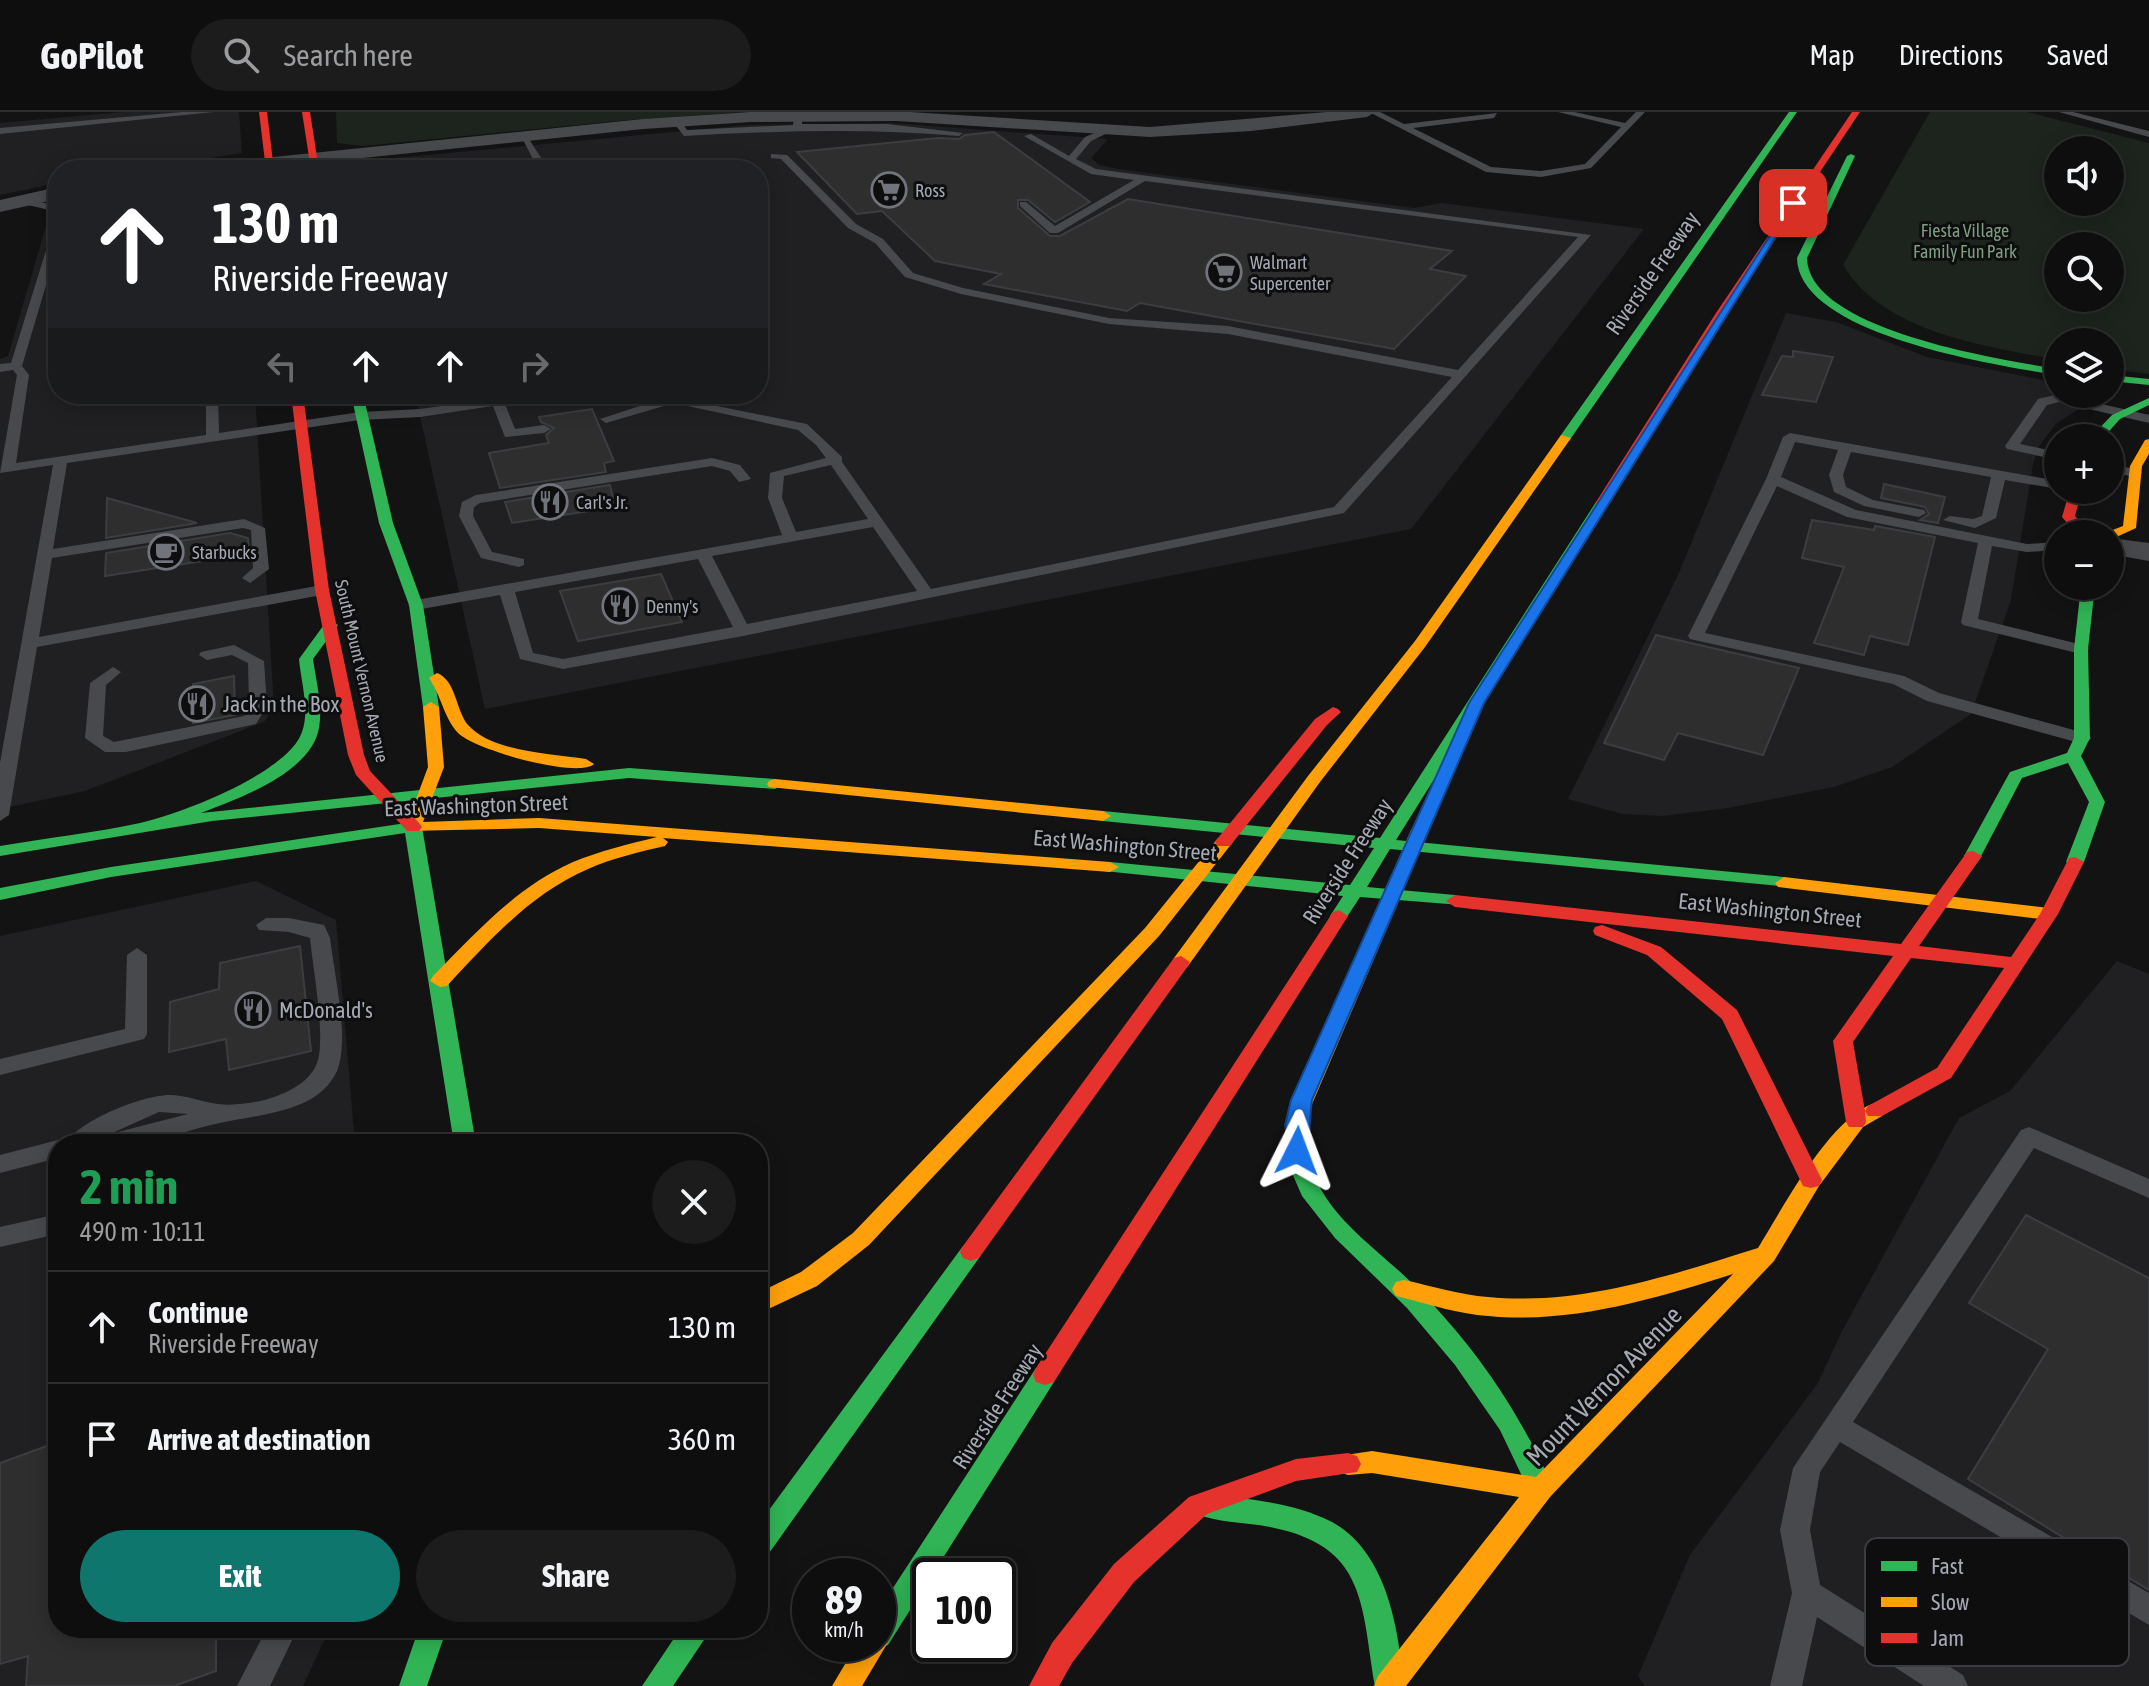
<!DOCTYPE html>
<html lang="en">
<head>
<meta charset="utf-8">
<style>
	body { margin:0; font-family:"Asap Condensed",sans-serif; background:#1c1c1d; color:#f1f3f6; height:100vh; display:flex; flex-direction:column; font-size:30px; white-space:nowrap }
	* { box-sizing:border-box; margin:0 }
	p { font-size:26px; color:#9b9c9e }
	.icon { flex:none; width:44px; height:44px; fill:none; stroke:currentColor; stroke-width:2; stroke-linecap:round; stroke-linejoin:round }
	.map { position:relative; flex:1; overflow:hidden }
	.panel { position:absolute; left:48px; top:1022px; width:720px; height:504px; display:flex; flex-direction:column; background:#0e0e0f; border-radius:32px; box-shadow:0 4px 20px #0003,0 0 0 2px #2e2e2f }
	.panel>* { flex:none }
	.top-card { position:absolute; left:48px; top:48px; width:720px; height:244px; border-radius:32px; box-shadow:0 4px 20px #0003,0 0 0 2px #2e2e2f; background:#202124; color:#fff; overflow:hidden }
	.fabs { position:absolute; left:2044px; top:24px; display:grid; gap:16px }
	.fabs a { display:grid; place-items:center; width:80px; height:80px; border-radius:50%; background:#0e0e0f; box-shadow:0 4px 20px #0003,0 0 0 2px #2e2e2f; font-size:40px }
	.speed { position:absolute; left:792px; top:1446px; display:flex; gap:16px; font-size:40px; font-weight:700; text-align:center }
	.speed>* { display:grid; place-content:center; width:104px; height:104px; border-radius:50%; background:#0e0e0f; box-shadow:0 4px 20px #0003,0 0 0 2px #2e2e2f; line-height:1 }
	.speed small { font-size:20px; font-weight:400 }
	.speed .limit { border:4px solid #111; border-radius:12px; background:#fff; color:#111 }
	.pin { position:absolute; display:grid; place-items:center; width:68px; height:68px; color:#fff; margin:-34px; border-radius:16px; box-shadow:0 4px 12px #0006 }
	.me { position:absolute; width:88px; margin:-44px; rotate:3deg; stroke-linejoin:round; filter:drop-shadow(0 0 6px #0008) }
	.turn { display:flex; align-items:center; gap:28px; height:168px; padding:0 32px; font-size:36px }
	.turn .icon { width:104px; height:104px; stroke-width:2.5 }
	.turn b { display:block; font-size:56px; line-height:68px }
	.lanes { display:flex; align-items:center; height:76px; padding:0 32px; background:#0003; justify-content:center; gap:40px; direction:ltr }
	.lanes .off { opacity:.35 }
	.round { display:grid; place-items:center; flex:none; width:84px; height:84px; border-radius:42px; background:#1c1c1d }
	.overview { display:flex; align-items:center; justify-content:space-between; height:136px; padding:0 32px }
	h1 { font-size:48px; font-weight:700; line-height:60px; color:#1e9e55 }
	.action { display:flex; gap:16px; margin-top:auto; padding:16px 32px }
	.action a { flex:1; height:92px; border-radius:48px; background:#0f766e; color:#fff; font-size:32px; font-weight:700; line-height:92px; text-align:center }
	.action a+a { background:#1c1c1d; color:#f1f3f6 }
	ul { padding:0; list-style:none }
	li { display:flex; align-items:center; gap:24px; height:112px; padding:0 32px; border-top:2px solid #2e2e2f }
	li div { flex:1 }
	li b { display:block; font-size:30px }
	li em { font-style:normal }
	header { display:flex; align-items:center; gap:48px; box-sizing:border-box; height:112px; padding:0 40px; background:#0e0e0f; border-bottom:2px solid #2e2e2f }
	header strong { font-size:38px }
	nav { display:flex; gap:44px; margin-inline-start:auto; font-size:28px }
	.search { width:560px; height:72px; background:#1c1c1d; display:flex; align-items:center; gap:20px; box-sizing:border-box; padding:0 28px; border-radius:44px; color:#9b9c9e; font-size:30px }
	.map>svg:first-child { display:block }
</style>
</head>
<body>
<header>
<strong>GoPilot</strong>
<div class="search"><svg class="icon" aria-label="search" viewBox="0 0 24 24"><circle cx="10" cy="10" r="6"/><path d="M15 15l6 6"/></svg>Search here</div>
<nav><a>Map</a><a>Directions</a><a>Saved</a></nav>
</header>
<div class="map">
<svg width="2149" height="1574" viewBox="0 0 2149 1574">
	<rect width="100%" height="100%" fill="#131314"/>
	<path fill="#202022" d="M122,0H239L242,41L135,58H58V71L0,83V11Z
		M890,11L1108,27L1091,46L1099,53L1118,57L1414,96L1442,91L1644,117L1411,417L485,597L415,282H758V58H354L352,50L747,13Z
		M58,101V282H255L274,596L264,610L85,679L0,697V247L8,244L48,107Z
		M1786,201L1836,210L1927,245L2058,271V282H2101L2056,312L2039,334L2033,352L2011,488L1971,602L1892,655L1834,675L1728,696L1662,704L1623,702L1568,687L1678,463Z
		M256,769L336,808L355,1032H58V1516H330L303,1574H0V824Z
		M2117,849L2149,862V1574H1645L1638,1564L1690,1443L1818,1271L1841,1221L1959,1006L2010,979Z"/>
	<path fill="#1d241e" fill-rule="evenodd" d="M336,0H744L628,8L363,34L337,31Z
		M1930,0H2027L2149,31V262L2110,257V230H2058V248C1986,234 1884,221 1843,153ZM2058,38H2110V90H2058ZM2058,134H2110V186H2058Z"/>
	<path fill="#2e2e2f" stroke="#3c3d40" stroke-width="2" d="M994,20L1090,90L1055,110L1028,88H1018V96L1050,124H1060L1128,87L1452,139L1430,157L1466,164L1394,237L1140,191L1127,199L984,172L1001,162L935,149L882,99L857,102L797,40L938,26L959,27L965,23Z
		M1793,239L1833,245L1816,290L1762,283L1782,244L1793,245Z
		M592,297L614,349L604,351L606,360L500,376L489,341L549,331L546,323L554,316L541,310L539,305Z
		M1884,372L1945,385L1938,411L1920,408L1929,402L1925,395L1881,386Z
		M610,373L615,395L512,411L505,390Z
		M107,386L197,411L106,426Z
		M1812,408L1874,418L1875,414L1935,425L1908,533L1870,524L1864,543L1814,531L1844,455L1802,446Z
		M230,421L248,426L249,442L105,464L106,441Z
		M661,462L682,510L578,529L560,479Z
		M1656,523L1799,556L1763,643L1678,621L1664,648L1604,631Z
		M234,564L235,603L193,611V572Z
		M300,834L311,939L229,958L226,927L169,940L170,890L219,877L220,851Z
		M2026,1103L2149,1166V1478L1968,1367L2048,1237L1969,1191Z
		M58,1330V1516H216V1559L174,1574H26L28,1544L0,1552V1351Z"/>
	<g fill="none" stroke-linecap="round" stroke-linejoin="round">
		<path fill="#48494c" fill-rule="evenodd" d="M182,0H214L0,22V16Z
			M1369,0H1380L1404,12L1497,1L1494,6L1413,16L1491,55L1541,59L1585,52L1621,15L1558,0H1574L1625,11L1636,0H1645L1591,56L1541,65L1486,60Z
			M2059,0H2073L2149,19V25Z
			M798,1L802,4V12H887L963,21L959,24C867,16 776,19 684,24L673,10L680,8L687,18L793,13L794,4Z
			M1107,16L1114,18L1091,29L1076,47L1096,57L1591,123L1344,401L743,524L563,557L520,547L500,483L416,498L408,493L416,488L782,423L768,386L770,361L826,346L816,333L798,318L674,291L606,311L600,307L667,285L665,282H679L687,288L807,312L842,345V350L931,477L1334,395L1452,265L1228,222L1109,212L961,182L905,165L875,131L848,116L781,47L771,46V42L787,43L856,112L883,127L913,161L963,176L1109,206L1228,214L1458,258L1578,125L1145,69L1058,121H1050L1020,94V90H1026L1055,114L1134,68L1091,62L1024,24L1031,22L1069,44L1085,25ZM831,353L868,407L796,420L782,386L784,364ZM873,415L917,479L747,512L712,444ZM698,447L733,515L563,547L533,541L515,480Z
			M525,21L549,58H491L535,51L521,24Z
			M22,86L58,94V100L19,91Z
			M58,113V133L22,254L29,263L16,351L206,323V282H218L219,321L360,300L420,297L522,282H553L505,292L515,317L544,313L551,317L544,321L505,325L493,294L420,305L360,308L67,351L53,437L244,407L265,416L269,457L250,471L242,466L253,456L251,418L243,416L52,446L39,525L322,473L330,478L322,483L37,535L9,703L0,709V651L53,353L0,361L17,263L13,258L0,260V252L11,251L53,116Z
			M2059,282L2149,303V311L2059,290L2047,293L2020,332L2058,340V348L2007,337L2005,334L2038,287Z
			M1790,321L2058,369V377L2005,368L1996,406L1975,416L1943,408L1950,404L1973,407L1982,404L1991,365L1851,340L1843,363L1846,375L1873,388L1924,398L1926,401L1919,405L1864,394L1834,380L1829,363L1838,338L1795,330L1781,365L1856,398L2027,432L2058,430V438L2027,440L1992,434L1978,507L2087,534L2089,537L2081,542L1963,513L1961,510L1978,431L1847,405L1777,374L1705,521L1904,564L1939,581L2088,622L2091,626L2088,630H2076L1927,589L1893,572L1690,527L1688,524L1766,367L1783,325Z
			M712,346L740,353L751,367L739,370L730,359L712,354L480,391L474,395L473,404L492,440L524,447V453L519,455L481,446L459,404L462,390L476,383Z
			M2110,352L2140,358L2142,361L2135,365L2110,360Z
			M234,533L264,549L267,594L256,612L126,640H105L85,626L90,571L113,555L121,560L106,573L103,624L114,630L244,604L249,594L248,551L232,543L207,548L199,543L201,540Z
			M266,806H289L324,813L330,826C334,861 350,928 337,959C318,1001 259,1002 220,1011C192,1016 165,1029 137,1032C111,1035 84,1032 58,1032V1046L0,1061V1043L58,1028L66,1031C80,1008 143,983 170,983C186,983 201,990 218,992C249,996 309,982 318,948C325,920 313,857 310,826L289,820L259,818L256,813ZM159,1000L188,1002L110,1022Z
			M137,836L147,843V922L144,927L0,963V947L125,917L127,843Z
			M2029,1015L2149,1067V1086L2034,1036L1853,1310L2149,1481V1513L1840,1330L1820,1360L1810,1418L1820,1473L1963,1563L1968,1574H1924L1817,1505L1802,1574H1770L1792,1481L1780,1418L1793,1356L2021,1018Z
			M58,1102V1122L0,1135V1115Z
			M267,1516H298L270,1574H237Z"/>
		<path fill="#48494c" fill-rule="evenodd" d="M751,0H910L1150,15L1327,0H1375L1367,5L1251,19L1150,25L896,9L751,10L643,17L247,58H187L196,53L643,7Z
			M58,75V87L0,100V88Z
			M2110,426L2149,431V449L2110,442Z"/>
		<path fill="#30b455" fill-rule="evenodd" d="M1789,0H1797L1569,329H1561V323Z
			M1851,42L1855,44L1807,146C1808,218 2002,248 2058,257V263C1999,254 1798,223 1797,146L1847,44Z
			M2110,263L2149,267V273L2110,269Z
			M351,282H363L393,411L423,493L439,595L436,598L431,600L423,595L409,493L379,411Z
			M2149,286V293L2120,307L2103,326H2090L2112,303Z
			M1602,386L1608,390L1396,728L1784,765L1793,771L1790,775L1390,737L1367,775L1455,783L1464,789L1461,793L1360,785L1345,808L1339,810L1330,804L1343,784L1104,759L1101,755L1110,750L1350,773L1374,736L1103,709L1095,704L1103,699L1380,726L1596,390Z
			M2081,474H2095L2088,537L2090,626L2081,644L2105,690L2084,750L2075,755L2066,750L2089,690L2068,651L2022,666L1979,748H1967L1964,744L2010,660L2067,641L2074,626V537Z
			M331,509L338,513L313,547C316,570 323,593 319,616C311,661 238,687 201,701L629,656L775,667L783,672L775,677L629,666L212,709L0,744V734C46,726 94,721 140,711C180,702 288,661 302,620C310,598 301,570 299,547L326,510Z
			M413,710L422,715L476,1032H454L405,721L111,765L0,788V776L111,755Z
			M1300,989L1307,992C1313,1002 1307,1015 1307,1027C1307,1043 1312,1061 1319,1074C1342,1117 1389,1146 1421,1180C1480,1241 1519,1300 1554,1377L1550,1385L1541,1389L1532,1385L1500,1318L1455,1253L1407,1196L1335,1126L1302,1084L1289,1054L1286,1028L1293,992Z
			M971,1131L979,1134L982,1140L979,1146L767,1444L758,1447V1413L963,1134Z
			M1045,1253L1054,1256L1057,1263L1054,1270L888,1533L878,1537L868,1533L878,1532V1499L1036,1256Z
			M1205,1382C1247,1387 1294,1390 1332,1410C1386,1439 1400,1518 1403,1574H1375C1361,1492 1367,1434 1270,1415C1246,1410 1219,1411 1196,1402L1192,1394L1196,1386Z
			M419,1516H447L427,1574H399Z
			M681,1516H712L673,1574H642Z"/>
		<path fill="#ff9f0a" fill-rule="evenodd" d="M1561,323L1571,326L1425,535L1320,670L1188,854H1174L1172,850L1174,846L1308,664L1415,529Z
			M2149,327V342L2142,354L2136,416L2110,428V422L2105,421L2123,414L2130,354L2145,328Z
			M437,561C456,568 456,599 468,613C492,640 552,642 586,647L594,652C578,667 475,638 458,621C444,606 441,583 429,566Z
			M431,590L439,595L444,655L423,710L539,706L1110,750L1119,755L1110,760L663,726L668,730L665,734C639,740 613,746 588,757C530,782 489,829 447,874L440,875L430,869L433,864C476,821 516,775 573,750C600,739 629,732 657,725L539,716L407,719L404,715L413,710L409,706L428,655L423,595Z
			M775,667L1103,699L1111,704L1103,709L769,675L767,672L769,669Z
			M1420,713L1429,718L1310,997L1307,1002H1293L1290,997L1411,718Z
			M1224,725L1233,730L1159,824L869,1133L817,1174L758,1202V1181L801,1160L853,1121L1145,816L1218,726Z
			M1784,765L2049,796L2058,802L2049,808L1778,775L1775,771Z
			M1875,991L1882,994L1885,999L1882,1004L1863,1015L1819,1074L1774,1149L1550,1385L1406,1574H1374L1378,1564L1519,1385L1372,1361L1348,1363L1339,1360L1335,1352L1339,1344L1372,1339L1536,1365L1733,1162C1654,1187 1572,1212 1488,1204C1459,1202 1432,1193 1404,1186L1396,1184L1392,1177L1396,1170L1404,1168C1432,1174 1460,1183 1488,1185C1581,1194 1671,1163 1758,1136C1783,1096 1830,1005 1875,991Z
			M878,1520L883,1522L887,1532L862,1574H832L857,1532H878Z"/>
		<path fill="#e5322d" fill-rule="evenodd" d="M259,0H267L274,58H266Z
			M302,0H310L319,58H311Z
			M1852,0H1860L1726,201L1608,390L1597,393L1596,390L1716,201Z
			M291,282H303L329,478L364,643L370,659L419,711L422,715L419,719H407L356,663L348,643L315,478Z
			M2070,378H2082L2075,404L2091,422H2077L2062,405Z
			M1333,595L1338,597L1341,600L1327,613L1230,734H1218L1215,730L1218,726L1315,607Z
			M1973,739L1982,744L1919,834L2011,845L2040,802L2069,746L2075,745L2084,750L2058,802L1951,966L1882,1004H1868L1865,999L1866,1010L1863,1015H1849L1846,1010L1833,929L1893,844L1455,795L1446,789L1455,783L1901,832L1967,740ZM1911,846L2004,856L1937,956L1868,994L1865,999L1853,930Z
			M1339,798L1348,804L1054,1270L1045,1273L1036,1270L1033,1263L1036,1256L1333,800Z
			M1602,813L1661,835L1737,898L1822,1068L1819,1074L1811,1076L1803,1074L1722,907L1647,843L1595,823L1593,819L1595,815Z
			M1181,844L1190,850L1188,854L979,1146L971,1149L963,1146L960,1140L963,1134L1174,846Z
			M1348,1341L1357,1344L1361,1352L1357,1360L1296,1369L1207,1402L1134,1470L1072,1551L1059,1574H1029L1052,1531L1114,1452L1189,1385L1296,1347Z"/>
	</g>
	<path fill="#1a73e8" stroke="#114b97" stroke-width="2" d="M1793,88L1797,91L1484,591L1312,988C1309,1004 1311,1032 1305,1044H1290L1285,1013L1291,988L1469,591Z"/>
	<defs>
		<symbol id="supermarket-ring" viewBox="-11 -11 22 22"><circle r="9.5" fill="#0e0e0f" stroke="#72747c" stroke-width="1.5"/><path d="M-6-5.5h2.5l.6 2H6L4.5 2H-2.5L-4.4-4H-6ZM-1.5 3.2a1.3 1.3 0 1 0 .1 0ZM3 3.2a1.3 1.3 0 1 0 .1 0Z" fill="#72747c"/></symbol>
		<symbol id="restaurant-ring" viewBox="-11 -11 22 22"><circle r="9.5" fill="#0e0e0f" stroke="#72747c" stroke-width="1.5"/><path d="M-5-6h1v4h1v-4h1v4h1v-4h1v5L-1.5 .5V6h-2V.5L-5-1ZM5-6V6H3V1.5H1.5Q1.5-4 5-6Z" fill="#72747c"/></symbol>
		<symbol id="cafe-ring" viewBox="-11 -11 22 22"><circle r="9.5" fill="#0e0e0f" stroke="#72747c" stroke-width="1.5"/><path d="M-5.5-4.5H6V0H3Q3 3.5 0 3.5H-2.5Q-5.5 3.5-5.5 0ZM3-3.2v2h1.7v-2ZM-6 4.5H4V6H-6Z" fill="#72747c"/></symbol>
	</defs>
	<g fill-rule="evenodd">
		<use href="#supermarket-ring" x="869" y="58" width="40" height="40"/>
		<use href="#supermarket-ring" x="1204" y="140" width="40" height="40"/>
		<use href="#restaurant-ring" x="530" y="370" width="40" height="40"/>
		<use href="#cafe-ring" x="146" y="420" width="40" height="40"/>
		<use href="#restaurant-ring" x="600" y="474" width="40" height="40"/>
		<use href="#restaurant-ring" x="177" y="572" width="40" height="40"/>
		<use href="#restaurant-ring" x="233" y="878" width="40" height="40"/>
	</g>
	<g text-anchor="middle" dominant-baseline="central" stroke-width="6" stroke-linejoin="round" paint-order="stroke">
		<g font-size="18" fill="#a5a9b4" stroke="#0e0e0f" text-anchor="start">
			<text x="915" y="78">Ross</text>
			<text x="1250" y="150">Walmart<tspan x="1250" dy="21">Supercenter</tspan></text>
			<text x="576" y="390">Carl's Jr.</text>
			<text x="192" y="440">Starbucks</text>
			<text x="646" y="494">Denny's</text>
		</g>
		<g font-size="18" fill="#7d9e80" stroke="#0e0e0f">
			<text x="1965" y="118">Fiesta Village<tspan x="1965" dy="21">Family Fun Park</tspan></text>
		</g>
		<g font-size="18" fill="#a5a9b4" stroke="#0e0e0f">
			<text transform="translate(362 559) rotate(77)">South Mount Vernon Avenue</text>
		</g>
		<g font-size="22" fill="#a5a9b4" stroke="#0e0e0f">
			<text transform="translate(1652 161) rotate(-55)">Riverside Freeway</text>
			<text transform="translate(476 693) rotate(-2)">East Washington Street</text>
			<text transform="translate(1125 733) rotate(5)">East Washington Street</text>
			<text transform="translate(1347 749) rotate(-57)">Riverside Freeway</text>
			<text transform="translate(1770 798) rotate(6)">East Washington Street</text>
			<text transform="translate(997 1294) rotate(-57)">Riverside Freeway</text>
		</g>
		<g font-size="22" fill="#a5a9b4" stroke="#0e0e0f" text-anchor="start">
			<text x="223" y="592">Jack in the Box</text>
			<text x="279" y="898">McDonald's</text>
		</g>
		<g font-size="26" fill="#a5a9b4" stroke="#0e0e0f">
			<text transform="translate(1604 1274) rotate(-46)">Mount Vernon Avenue</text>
		</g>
	</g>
	<rect x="1865" y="1426" width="264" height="128" rx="12" fill="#0e0e0f" stroke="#3b3c41" stroke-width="2"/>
	<rect x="1881" y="1449" width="36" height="10" fill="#30b455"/>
	<rect x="1881" y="1485" width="36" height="10" fill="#ff9f0a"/>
	<rect x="1881" y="1521" width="36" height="10" fill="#e5322d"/>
	<g font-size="22" fill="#a5a9b4">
		<text x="1931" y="1462">Fast</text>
		<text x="1931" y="1498">Slow</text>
		<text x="1931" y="1534">Jam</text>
	</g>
</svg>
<div class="fabs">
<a><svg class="icon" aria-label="sound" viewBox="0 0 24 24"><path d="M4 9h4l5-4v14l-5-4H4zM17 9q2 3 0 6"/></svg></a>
<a><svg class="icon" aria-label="search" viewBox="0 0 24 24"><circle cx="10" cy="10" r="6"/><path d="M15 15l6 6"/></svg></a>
<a><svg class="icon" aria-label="layers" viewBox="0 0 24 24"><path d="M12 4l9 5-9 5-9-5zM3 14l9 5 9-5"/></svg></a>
<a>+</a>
<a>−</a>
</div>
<div class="speed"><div>89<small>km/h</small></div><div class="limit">100</div></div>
<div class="pin" style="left:1793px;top:91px;background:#d93025"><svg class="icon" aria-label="arrive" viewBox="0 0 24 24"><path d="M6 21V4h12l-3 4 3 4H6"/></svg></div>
<svg class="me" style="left:1297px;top:1039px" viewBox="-20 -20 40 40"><path d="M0-17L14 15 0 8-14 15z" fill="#1a73e8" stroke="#fff" stroke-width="4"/></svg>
<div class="top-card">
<div class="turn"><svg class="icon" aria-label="ahead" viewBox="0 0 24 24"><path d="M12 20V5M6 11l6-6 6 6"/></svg><div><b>130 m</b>Riverside Freeway</div></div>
<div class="lanes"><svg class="icon off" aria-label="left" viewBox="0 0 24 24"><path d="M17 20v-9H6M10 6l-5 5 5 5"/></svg><svg class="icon" aria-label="ahead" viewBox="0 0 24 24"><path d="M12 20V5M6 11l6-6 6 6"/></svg><svg class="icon" aria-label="ahead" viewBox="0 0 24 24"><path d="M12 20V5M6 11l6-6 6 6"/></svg><svg class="icon off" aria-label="right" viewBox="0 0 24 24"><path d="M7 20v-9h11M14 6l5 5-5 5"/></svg></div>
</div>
<section class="panel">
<div class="overview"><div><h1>2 min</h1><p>490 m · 10:11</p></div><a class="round"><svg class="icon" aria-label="close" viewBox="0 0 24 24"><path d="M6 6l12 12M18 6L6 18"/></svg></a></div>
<ul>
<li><svg class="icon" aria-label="ahead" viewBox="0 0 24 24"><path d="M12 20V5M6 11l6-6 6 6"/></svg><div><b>Continue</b><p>Riverside Freeway</p></div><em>130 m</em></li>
<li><svg class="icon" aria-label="arrive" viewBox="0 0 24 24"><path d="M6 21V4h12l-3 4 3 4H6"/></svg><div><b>Arrive at destination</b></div><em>360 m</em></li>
</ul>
<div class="action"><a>Exit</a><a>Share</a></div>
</section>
</div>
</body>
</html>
